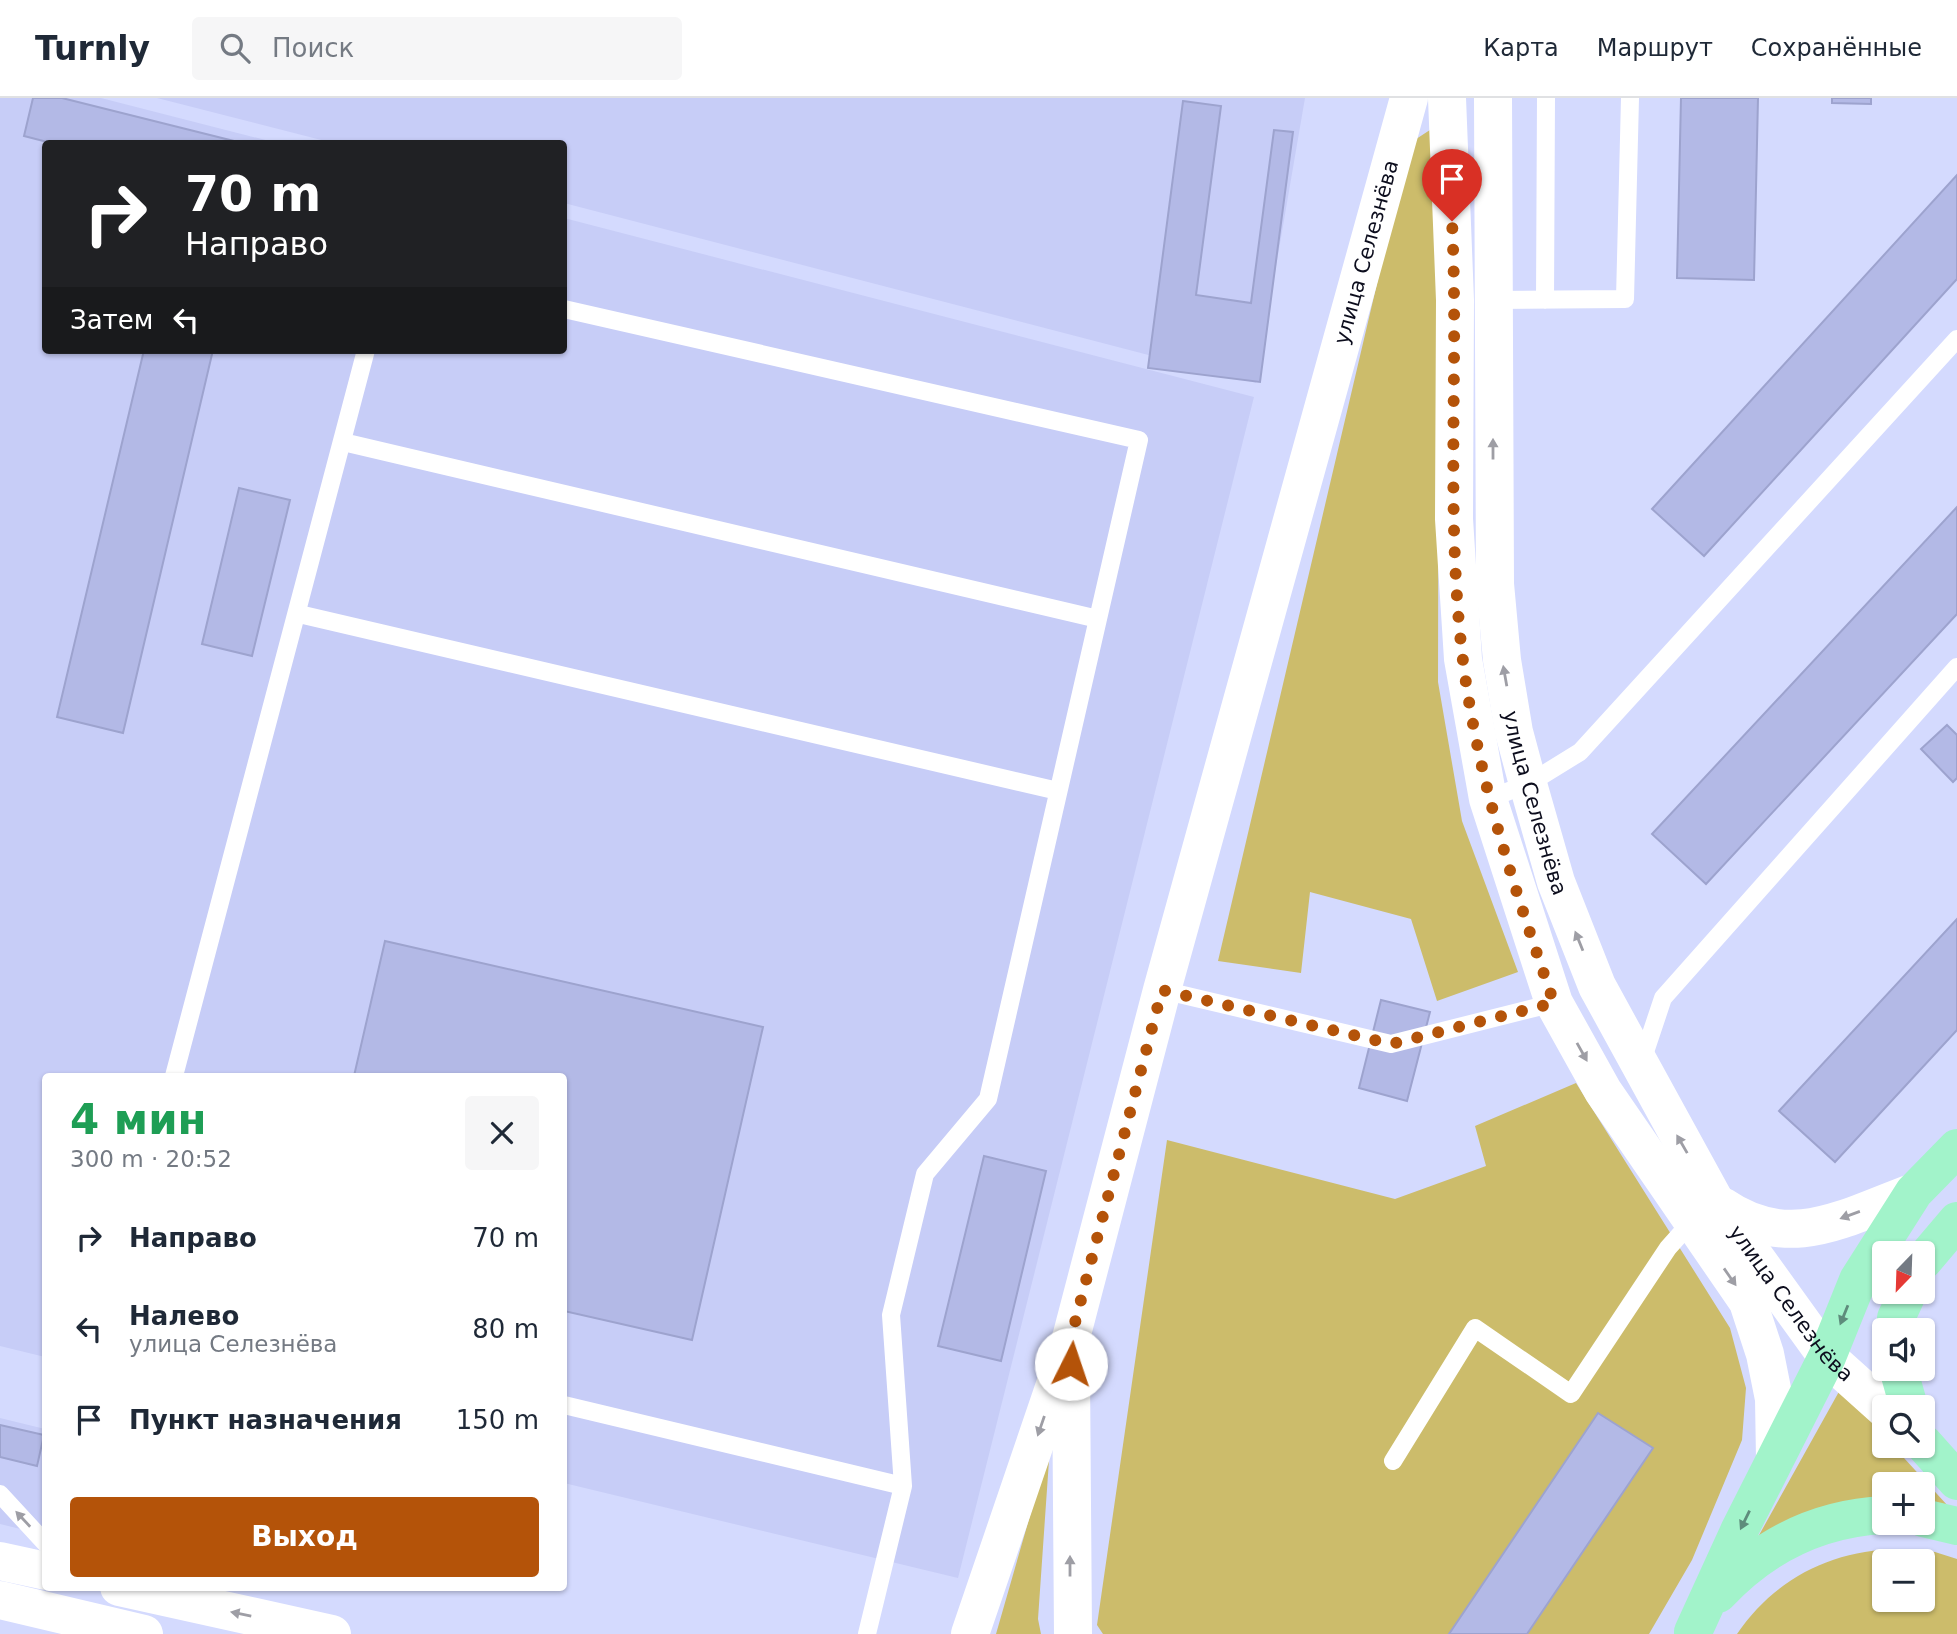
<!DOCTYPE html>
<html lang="ru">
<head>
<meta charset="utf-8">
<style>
	body { margin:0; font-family:"DejaVu Sans",sans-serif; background:#f6f6f7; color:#1f2937; height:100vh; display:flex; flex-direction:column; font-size:26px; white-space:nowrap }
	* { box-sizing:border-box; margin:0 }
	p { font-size:23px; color:#747a83 }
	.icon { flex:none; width:38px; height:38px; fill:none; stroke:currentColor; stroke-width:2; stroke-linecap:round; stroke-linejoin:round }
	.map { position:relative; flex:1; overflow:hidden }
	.panel { position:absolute; left:42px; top:975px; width:525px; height:518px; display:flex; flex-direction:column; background:#fff; border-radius:7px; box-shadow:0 2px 5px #0004 }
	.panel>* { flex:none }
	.banner { position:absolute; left:42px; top:42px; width:525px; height:214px; border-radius:7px; box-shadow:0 2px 5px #0004; background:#202124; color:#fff; overflow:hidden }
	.needle { width:46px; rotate:203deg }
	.fabs { position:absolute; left:1872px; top:1143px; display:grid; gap:14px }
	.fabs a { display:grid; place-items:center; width:63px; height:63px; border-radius:7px; background:#fff; box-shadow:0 2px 5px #0004; font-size:35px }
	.pin { position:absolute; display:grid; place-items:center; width:60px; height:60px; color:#fff; margin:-72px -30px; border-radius:50% 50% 50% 0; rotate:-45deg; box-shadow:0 0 7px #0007 }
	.pin .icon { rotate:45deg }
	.me { position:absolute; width:77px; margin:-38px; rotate:4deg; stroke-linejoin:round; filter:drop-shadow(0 0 5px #0008) }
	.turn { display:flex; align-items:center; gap:24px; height:147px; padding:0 28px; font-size:32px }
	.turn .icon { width:91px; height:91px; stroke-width:2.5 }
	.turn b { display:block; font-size:49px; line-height:60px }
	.then { display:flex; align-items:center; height:66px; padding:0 28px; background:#0003; gap:14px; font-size:26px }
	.round { display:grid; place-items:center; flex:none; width:74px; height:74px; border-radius:7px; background:#f6f6f7 }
	.overview { display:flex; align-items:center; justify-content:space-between; height:119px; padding:0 28px }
	h1 { font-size:42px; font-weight:600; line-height:52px; color:#1e9e55 }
	.action { display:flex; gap:14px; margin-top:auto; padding:14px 28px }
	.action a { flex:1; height:80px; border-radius:7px; background:#b45309; color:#fff; font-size:28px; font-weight:600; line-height:80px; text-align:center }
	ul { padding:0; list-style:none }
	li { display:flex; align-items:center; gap:21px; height:91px; padding:0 28px }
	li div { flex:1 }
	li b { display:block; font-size:26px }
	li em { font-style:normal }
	header { display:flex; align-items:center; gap:42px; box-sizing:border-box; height:98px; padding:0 35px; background:#fff; border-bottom:2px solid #e0e1e3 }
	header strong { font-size:33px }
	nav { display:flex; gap:38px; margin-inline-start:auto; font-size:24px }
	.search { width:490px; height:63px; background:#f6f6f7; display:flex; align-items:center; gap:18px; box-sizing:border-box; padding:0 24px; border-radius:7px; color:#747a83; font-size:26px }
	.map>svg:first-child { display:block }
</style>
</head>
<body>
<header>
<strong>Turnly</strong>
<div class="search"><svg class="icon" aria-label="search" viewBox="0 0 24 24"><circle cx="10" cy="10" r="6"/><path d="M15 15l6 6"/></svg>Поиск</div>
<nav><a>Карта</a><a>Маршрут</a><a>Сохранённые</a></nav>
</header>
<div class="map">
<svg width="1957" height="1536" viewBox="0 0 1957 1536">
	<rect width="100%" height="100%" fill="#d4dafe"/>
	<path fill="#c7cdf7" d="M0,0H101L277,45L46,46V252H564V120L1254,299L958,1480L564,1385V978H46L45,1259L0,1248Z
		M157,0H1305L1256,285L564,105V46L333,45Z
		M0,1320L45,1331V1437L0,1426Z"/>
	<path fill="#ccbc6b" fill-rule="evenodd" d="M1433,30L1439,54L1438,584L1462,723L1518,874L1437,903L1411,821L1310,794L1301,875L1218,863L1410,45Z
		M1576,985L1730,1230L1746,1290L1742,1342L1692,1462L1649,1536H1103L1097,1527L1167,1042L1395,1101L1486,1068L1475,1028Z
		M1841,1290L1885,1338V1348H1893L1948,1408L1923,1407V1386H1885V1406L1758,1439Z
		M1050,1348L1038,1521L1041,1536H996Z
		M1898,1451L1935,1454L1957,1461V1536H1737C1774,1481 1832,1452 1898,1451ZM1923,1463V1502H1885V1463Z"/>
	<path fill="#b3b9e6" stroke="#9da3ce" stroke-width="2" d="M33,0H62L246,46H55L24,38Z
		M1681,0H1758L1754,182L1677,180Z
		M1832,0H1871V6L1832,5Z
		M1183,3L1221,8L1196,197L1251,205L1274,32L1293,34L1260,284L1148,270Z
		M1957,77V181L1704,458L1652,411Z
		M144,252H213L123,635L57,619Z
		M239,390L290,402L252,558L202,546Z
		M1957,409V516L1706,786L1652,736Z
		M1947,627L1957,637V680L1953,684L1921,651Z
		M1957,821V932L1835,1064L1779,1013Z
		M385,843L763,929L692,1242L564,1213V978H354Z
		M1381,902L1430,914L1407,1003L1359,990Z
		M984,1058L1046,1073L1001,1263L938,1248Z
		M1598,1315L1653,1350L1527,1536H1449Z
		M0,1327L44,1337L37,1368L0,1359Z"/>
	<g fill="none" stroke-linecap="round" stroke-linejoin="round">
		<path stroke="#fff" stroke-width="18" d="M1490,202L1625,201L1630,0
			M1545,202L1546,0
			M564,211L1139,342L988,1001L925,1076L891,1217L903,1388
			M343,344L1098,521
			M299,516L1058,693
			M1488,701L1528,686L1580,654L1957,241
			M1162,892L1391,946L1554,905
			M1642,963L1663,900L1957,569
			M174,978L366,252
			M564,1307L903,1388L867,1536
			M1393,1363L1475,1230L1571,1296L1668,1150L1693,1122
			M0,1396L46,1446"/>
		<g stroke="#fff" stroke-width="38">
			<path d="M1447,0L1455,202L1454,421L1463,561L1488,701L1554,905L1603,993L1748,1204L1765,1256L1774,1301L1775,1361"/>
			<path id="s1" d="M1493,0L1495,486L1502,562L1514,634L1528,686L1556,784L1597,888L1716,1105L1827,1259L1885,1311"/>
			<path d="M1722,1108C1790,1155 1845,1119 1914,1094"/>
			<path d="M1071,1274L1073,1536"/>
			<path d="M0,1463L46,1473"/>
			<path d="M119,1489L332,1536"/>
			<path d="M0,1502L144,1536"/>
			<path id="s2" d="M970,1536L1071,1240L1162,892L1409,0"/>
		</g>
		<path stroke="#a2f3ca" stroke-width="38" d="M1923,1163L1957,1123
			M1895,1232L1896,1220L1908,1194
			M1898,1270L1909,1309
			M1923,1345L1957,1383
			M1923,1420L1957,1428
			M1718,1496C1763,1448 1818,1420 1885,1417
			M1693,1534L1740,1431L1827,1259L1858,1182L1914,1094L1957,1050"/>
	</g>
	<defs><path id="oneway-solid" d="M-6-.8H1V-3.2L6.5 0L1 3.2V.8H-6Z" transform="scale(1.75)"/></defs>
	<g fill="#9e9ea5">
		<use href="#oneway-solid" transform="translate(1493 351) rotate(-90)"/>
		<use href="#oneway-solid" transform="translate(1505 578) rotate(-100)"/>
		<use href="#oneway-solid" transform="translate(1579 843) rotate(-112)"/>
		<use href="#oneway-solid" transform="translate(1582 954) rotate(61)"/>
		<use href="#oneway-solid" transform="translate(1682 1046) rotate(-120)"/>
		<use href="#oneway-solid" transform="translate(1850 1117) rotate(160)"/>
		<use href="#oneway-solid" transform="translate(1730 1179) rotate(55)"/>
		<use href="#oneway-solid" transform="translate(1041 1328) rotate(109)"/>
		<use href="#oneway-solid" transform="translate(23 1421) rotate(-133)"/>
		<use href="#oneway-solid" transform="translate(1070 1468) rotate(-90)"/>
		<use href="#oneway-solid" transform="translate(241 1516) rotate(-168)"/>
	</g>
	<g fill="#5e8c7c">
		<use href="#oneway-solid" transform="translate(1844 1217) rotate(112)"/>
		<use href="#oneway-solid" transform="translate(1745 1422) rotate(116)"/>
	</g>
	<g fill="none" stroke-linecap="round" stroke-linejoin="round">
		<path stroke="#b45309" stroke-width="12" stroke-dasharray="0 21.6" d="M1071,1266V1240L1162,892L1391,946L1554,905C1515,793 1478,682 1463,563C1445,418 1459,269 1452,123"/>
	</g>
	<g text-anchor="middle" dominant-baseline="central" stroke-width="5" stroke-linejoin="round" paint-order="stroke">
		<g font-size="21" fill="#0c0d1d" stroke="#fdfdfd">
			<text stroke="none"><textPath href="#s2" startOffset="1438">улица Селезнёва</textPath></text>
			<text stroke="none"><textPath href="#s1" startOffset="709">улица Селезнёва</textPath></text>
			<text stroke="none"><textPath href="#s1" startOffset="1276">улица Селезнёва</textPath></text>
		</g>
	</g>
</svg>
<div class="fabs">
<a><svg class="needle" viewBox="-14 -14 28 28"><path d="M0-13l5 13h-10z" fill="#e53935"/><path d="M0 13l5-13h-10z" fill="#747a83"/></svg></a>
<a><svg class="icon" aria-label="sound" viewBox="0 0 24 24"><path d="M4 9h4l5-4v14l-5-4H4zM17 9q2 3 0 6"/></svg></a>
<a><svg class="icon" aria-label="search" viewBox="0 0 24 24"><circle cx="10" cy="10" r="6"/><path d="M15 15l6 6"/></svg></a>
<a>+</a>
<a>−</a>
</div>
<div class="pin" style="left:1452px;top:123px;background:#d93025"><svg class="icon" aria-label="arrive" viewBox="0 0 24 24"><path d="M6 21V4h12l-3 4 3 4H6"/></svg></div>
<svg class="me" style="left:1071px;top:1266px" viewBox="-20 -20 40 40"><circle r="19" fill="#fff"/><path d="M0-13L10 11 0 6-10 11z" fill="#b45309"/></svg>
<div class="banner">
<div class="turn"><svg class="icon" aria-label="right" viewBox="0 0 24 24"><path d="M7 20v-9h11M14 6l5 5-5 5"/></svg><div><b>70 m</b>Направо</div></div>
<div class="then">Затем<svg class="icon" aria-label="left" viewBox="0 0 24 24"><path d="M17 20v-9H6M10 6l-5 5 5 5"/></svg></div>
</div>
<section class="panel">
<div class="overview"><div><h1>4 мин</h1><p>300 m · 20:52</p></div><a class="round"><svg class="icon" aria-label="close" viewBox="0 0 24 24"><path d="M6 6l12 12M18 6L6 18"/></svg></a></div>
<ul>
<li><svg class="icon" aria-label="right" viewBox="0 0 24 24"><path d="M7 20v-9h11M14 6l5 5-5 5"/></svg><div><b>Направо</b></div><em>70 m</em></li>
<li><svg class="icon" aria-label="left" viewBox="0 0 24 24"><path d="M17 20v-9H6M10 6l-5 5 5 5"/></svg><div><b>Налево</b><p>улица Селезнёва</p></div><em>80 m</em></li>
<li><svg class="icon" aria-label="arrive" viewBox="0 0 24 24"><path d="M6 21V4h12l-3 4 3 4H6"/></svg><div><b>Пункт назначения</b></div><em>150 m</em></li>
</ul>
<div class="action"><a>Выход</a></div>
</section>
</div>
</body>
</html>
